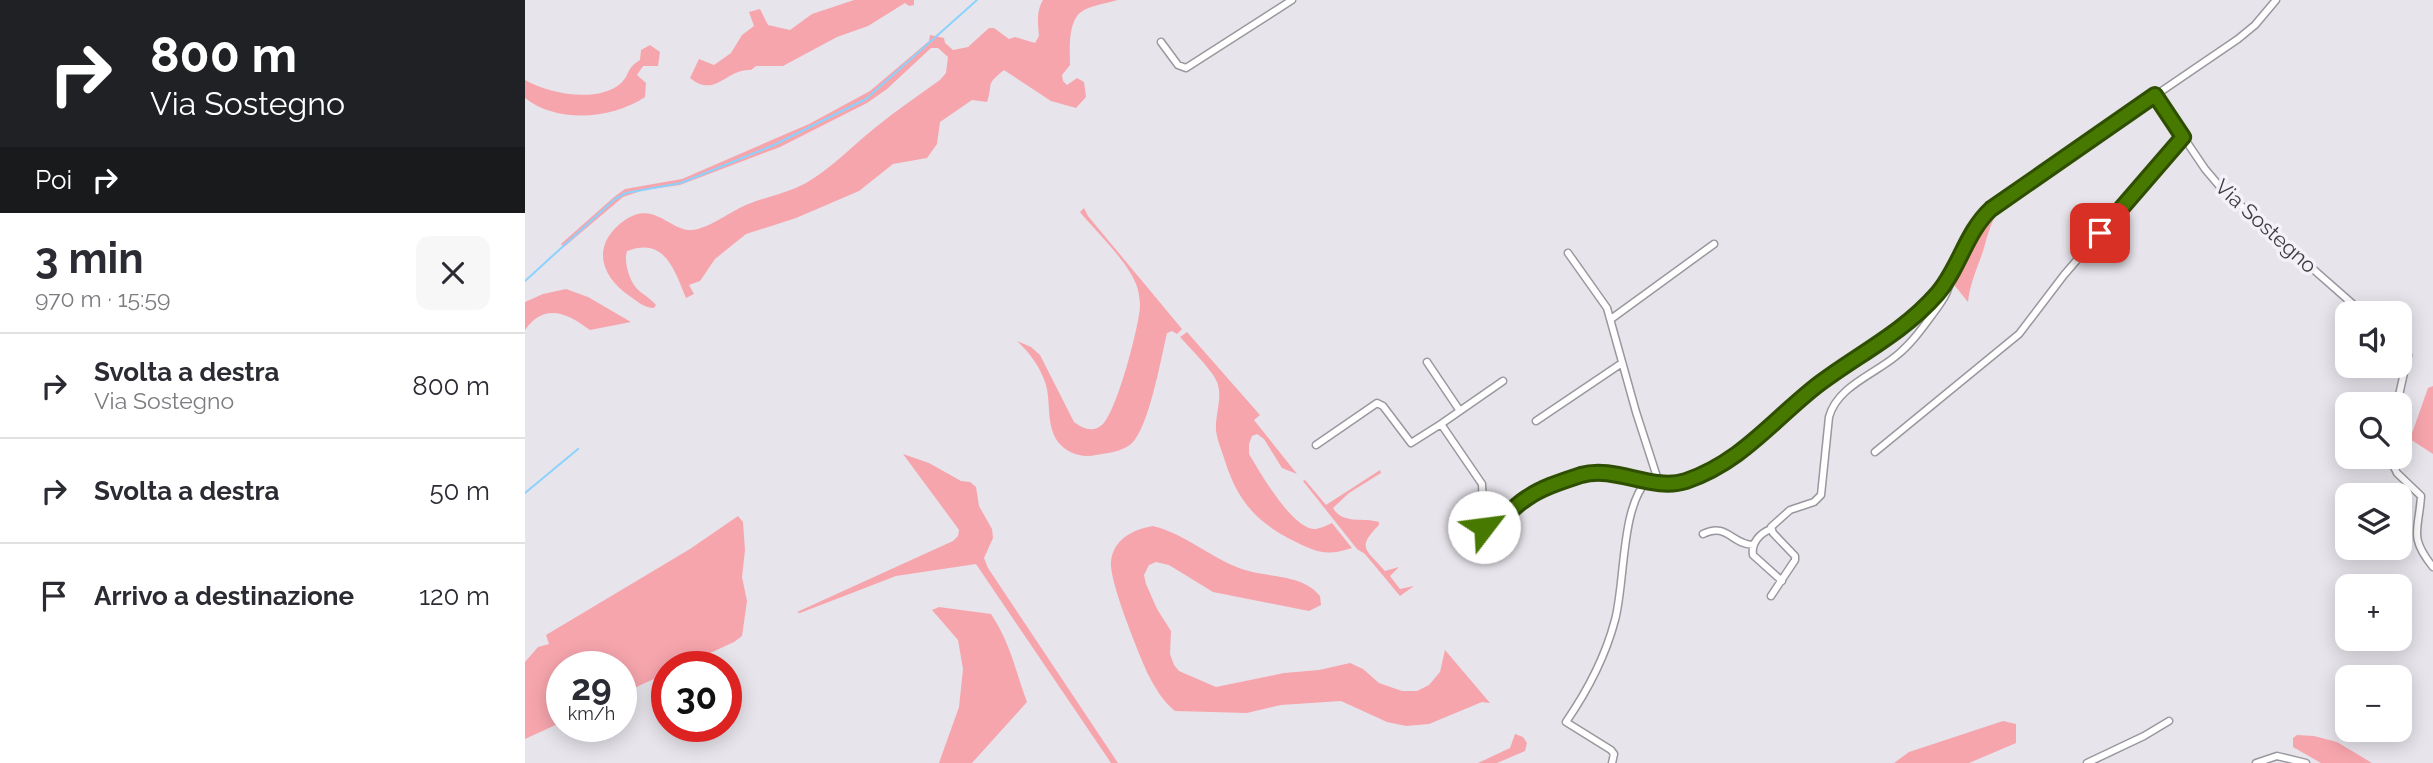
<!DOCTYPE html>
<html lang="it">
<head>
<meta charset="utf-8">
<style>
	body { margin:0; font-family:Raleway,sans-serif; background:#f7f7f7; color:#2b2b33; height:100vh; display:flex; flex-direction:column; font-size:26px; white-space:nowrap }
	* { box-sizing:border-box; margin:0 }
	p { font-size:23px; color:#7c7c81 }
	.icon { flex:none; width:38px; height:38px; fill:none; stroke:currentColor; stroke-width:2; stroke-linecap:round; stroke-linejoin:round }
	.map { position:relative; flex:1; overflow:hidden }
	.details { display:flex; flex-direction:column; background:#fff; width:525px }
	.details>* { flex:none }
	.hud { background:#202124; color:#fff; overflow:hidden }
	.controls { position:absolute; left:1810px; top:301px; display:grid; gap:14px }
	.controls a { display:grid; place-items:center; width:77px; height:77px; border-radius:14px; background:#fff; box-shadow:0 4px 18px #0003; font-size:35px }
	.speed { position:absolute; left:21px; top:651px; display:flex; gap:14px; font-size:35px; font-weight:700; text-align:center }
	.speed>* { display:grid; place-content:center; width:91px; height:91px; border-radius:50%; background:#fff; box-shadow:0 4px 18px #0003; line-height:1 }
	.speed small { font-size:18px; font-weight:400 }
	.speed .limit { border:10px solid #d22; background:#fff; color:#111 }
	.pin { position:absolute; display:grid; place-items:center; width:60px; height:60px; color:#fff; margin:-30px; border-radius:14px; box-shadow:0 4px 10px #0006 }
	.me { position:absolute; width:77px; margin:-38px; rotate:60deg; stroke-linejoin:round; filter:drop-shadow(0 0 5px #0008) }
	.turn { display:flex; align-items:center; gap:24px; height:147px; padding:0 35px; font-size:32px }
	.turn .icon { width:91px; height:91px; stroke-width:2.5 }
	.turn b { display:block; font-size:49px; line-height:60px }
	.then { display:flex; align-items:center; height:66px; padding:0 35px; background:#0003; gap:14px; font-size:26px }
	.round { display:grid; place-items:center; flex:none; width:74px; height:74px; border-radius:14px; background:#f7f7f7 }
	.summary { display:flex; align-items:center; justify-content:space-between; height:119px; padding:0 35px }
	h1 { font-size:42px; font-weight:700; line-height:52px }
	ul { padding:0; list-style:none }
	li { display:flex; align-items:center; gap:21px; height:105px; padding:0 35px; border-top:2px solid #e1e1e2 }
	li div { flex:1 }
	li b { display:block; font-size:26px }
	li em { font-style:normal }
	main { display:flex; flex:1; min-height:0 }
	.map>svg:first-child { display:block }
</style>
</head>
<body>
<main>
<section class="details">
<div class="hud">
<div class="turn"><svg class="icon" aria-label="right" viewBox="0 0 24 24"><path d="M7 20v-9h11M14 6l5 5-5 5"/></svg><div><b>800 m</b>Via Sostegno</div></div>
<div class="then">Poi<svg class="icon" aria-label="right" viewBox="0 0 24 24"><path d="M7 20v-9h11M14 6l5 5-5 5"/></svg></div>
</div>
<div class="summary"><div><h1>3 min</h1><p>970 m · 15:59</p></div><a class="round"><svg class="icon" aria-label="close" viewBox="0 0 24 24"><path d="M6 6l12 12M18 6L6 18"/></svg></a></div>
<ul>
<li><svg class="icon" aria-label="right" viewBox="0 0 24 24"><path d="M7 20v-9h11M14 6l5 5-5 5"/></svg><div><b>Svolta a destra</b><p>Via Sostegno</p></div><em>800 m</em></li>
<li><svg class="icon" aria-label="right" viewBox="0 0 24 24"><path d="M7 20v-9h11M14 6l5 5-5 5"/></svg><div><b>Svolta a destra</b></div><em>50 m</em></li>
<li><svg class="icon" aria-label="arrive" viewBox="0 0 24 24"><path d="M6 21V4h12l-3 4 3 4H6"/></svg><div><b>Arrivo a destinazione</b></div><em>120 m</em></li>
</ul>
</section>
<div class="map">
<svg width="1908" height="763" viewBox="0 0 1908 763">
	<rect width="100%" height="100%" fill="#e7e4eb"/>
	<path fill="#f7a5ad" d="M329,0H389V5L384,6L380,3L343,26L312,37L258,66H231L226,70C201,68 191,99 165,78L174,59L189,65L206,53L217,35L229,26L224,12L235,9L243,25L265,30L287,14Z
		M518,0H593C582,3 569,5 559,10C542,19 545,49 545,65L537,75L538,81L542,85L552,78L559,82L561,97L551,108L526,101L479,70C459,86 469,82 462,102L447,100L415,122L412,144L402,158L368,164L334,191L271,218L221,234L190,259L175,281L164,285L169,294L161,298C149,269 140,237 102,251C99,260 103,276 109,285C114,293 125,297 131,305L129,308C120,308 113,302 106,297C74,276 66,244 100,220C132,198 147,237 173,229C190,224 205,212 221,205C240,197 263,193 281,183C307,168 328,145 351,127C372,110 394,95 415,80L421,73L423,57L413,48H406L362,89L342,103L255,147L155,185L119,190L98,197L39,247L36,244L89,197L100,189L157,179L284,124L345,91L404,41L405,35L419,38L420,43L428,50L443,47L464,28H469L484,39L490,37L510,43L514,36C513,23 511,12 518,0Z
		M125,45L135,52L133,66H118L112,75L121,83L120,97C87,119 33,124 0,98V80C24,94 72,103 95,84C105,76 100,69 115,60L116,50Z
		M1475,204L1476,207C1466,221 1463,233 1459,248C1453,267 1445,282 1443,302L1430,286C1429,259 1457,223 1475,204Z
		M559,208L563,216L657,329L652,334L647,331L642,333C636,358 624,428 606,444C596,452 583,453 571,455C557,458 543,454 533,442C521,425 526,404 521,385C516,368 505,353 492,341L506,347L515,355L549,422C558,429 569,433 578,424C592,410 614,327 615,306C615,301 614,295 613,290C607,265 572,233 555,212Z
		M41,289L63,297L106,322L65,330C43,313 19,302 0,330V302L18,294Z
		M662,332L735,415L729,420L772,474L757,468L739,439L732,434L727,436L724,444V454C735,472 768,531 791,529C796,528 803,525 807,523L827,548C802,556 793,553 771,542C732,523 713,502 700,461C697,451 692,440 691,430C690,415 698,397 692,382C688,371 664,347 655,337Z
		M1908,386V454L1885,439L1903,388Z
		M378,454L404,463L436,481L445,482L451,487L454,506L467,529L468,538L459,558L463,568L593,763H586L451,564L371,576L275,613L272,612L428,541L433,536L434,530L429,523Z
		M855,470L856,473L824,493L808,508C818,525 839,517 854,522V525C831,548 841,549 860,571L874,567L865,576L875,589L889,586L875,596L840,554L832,549L778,481L780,480L801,505Z
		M213,516L218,522L220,550L217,577L222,601L217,636L209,642L155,667H142V673L96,694V667H37V722L0,739V662L13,647L24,644L21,635L165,549Z
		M628,526C661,534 688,560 720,570C745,578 778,574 795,596L796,605L784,611L688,592L644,565L631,562L624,565L619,575L621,584L632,609L646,631L645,654L649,665L654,671L691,687L759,673L794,670L825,663L838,669L854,683L877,691H892L904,685L915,672L920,650L965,703L957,702L904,724L881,726L862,722L816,701L756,705L722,713L650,711C639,702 631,690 624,676C615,657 584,581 586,562C588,539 609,529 628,526Z
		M414,607L466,614C486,644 490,670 502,702L447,763H414L434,707L438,669L433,640L407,610Z
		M1478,721L1491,724V743L1444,763H1369L1384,752Z
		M990,734L998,737L1002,743L1000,751L972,763H953L985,748Z
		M1772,735L1789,736L1812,742L1847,763H1796L1768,747V738Z"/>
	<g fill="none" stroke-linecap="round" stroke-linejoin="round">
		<path stroke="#8bd2fc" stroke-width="2" d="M0,281L90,199L101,193L156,183L249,145L341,99L452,0
			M0,493L53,449"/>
		<defs>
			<path id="street" d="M636,42L653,65L661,68L767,0
				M1630,95L1680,169L1697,189L1838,313
				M1043,253L1082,308L1111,412L1134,483
				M1086,319L1189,244
				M902,362L935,411
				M1872,404L1883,355L1881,350L1874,343
				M1011,421L1097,363
				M791,445L852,403L858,406L886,443L916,424
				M1350,452L1494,334L1539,275L1658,137
				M1864,457L1872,473L1896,496C1894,530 1883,536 1908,567
				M959,527C978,522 986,508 1002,498C1018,487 1037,481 1056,475C1088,465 1122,489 1155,482C1214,470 1250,415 1296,382C1331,358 1369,338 1399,308C1409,298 1419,287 1426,275C1441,251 1449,223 1471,204L1713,39L1730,25L1751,0
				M1246,529C1235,533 1226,543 1228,555L1257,581
				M1178,534C1202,522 1206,544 1228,545
				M957,557L959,527L957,484L916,424L978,381
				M1246,596L1270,560V556L1248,533L1246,527L1265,510L1289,502L1296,495L1304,417C1312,387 1348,375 1371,356C1385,345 1396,330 1407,315C1416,303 1424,293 1426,277
				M1087,763L1089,754L1086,750L1041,722C1063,690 1080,658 1090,620C1100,583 1096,507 1122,481
				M1562,763L1619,736L1644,721
				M1731,763L1752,756L1781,763"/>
		</defs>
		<use href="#street" stroke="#9a979e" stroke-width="9"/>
		<use href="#street" stroke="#fff" stroke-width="6"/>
	</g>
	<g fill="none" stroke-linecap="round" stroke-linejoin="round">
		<defs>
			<path id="route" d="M959,527C978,523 986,508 1002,498C1018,487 1038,481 1056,475C1091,465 1127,492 1161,481C1216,462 1246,422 1290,387C1330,356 1377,334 1412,294C1434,269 1441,232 1466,209L1630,95L1658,137L1575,233"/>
		</defs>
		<use href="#route" stroke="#2e4e00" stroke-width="18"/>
		<use href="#route" stroke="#477800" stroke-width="12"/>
	</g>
	<g text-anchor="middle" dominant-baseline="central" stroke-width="7" stroke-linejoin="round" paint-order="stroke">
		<g font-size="21" fill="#3e3c3f" stroke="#f4f1f9">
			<text transform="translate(1741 226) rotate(42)">Via Sostegno</text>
		</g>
	</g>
</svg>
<div class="controls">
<a><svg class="icon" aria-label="sound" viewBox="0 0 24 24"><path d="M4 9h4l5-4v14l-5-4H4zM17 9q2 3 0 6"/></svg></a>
<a><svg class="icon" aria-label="search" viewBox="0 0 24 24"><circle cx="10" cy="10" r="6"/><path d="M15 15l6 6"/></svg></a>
<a><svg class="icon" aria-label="layers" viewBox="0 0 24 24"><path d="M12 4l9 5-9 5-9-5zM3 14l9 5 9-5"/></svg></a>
<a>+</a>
<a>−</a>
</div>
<div class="speed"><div>29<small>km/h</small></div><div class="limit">30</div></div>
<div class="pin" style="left:1575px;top:233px;background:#d93025"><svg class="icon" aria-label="arrive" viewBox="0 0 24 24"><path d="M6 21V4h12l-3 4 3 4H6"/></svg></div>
<svg class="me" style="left:959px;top:527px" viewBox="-20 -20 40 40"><circle r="19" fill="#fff"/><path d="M0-13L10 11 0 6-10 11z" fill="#477800"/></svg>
</div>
</main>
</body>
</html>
